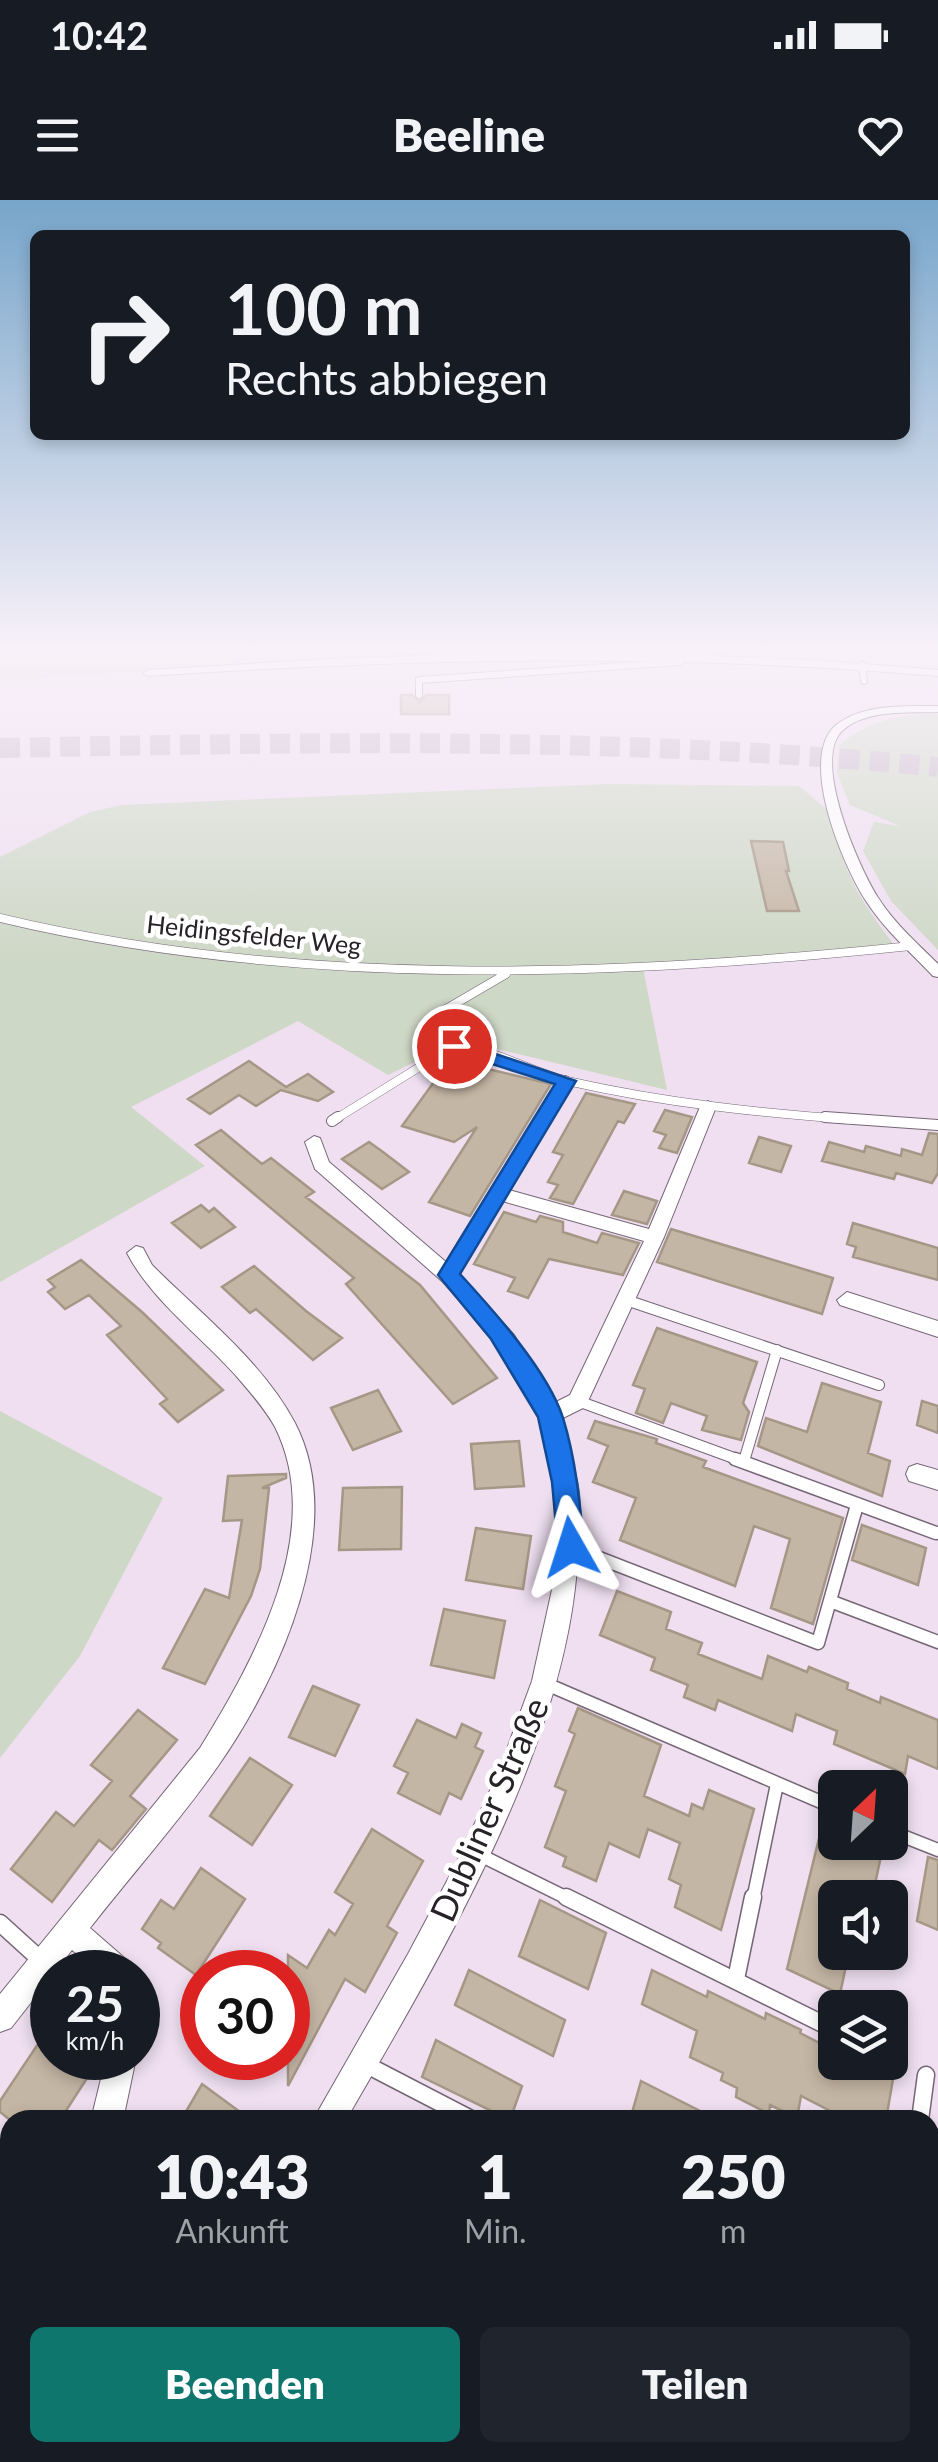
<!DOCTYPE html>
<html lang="de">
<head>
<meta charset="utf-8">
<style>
	body { margin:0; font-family:Lato,sans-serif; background:#20242c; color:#f1f3f6; height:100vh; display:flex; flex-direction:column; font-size:38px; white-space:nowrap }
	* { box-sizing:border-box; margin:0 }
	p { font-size:32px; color:#9ea1a6 }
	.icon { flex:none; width:55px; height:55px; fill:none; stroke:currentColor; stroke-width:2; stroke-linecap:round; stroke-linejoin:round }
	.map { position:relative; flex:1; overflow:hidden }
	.side { position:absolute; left:0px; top:1910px; width:940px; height:352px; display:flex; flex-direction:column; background:#171b24; border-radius:30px 30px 0 0; box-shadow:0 5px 15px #0003 }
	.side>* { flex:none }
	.guide { position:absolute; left:30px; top:30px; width:880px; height:210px; border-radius:15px; box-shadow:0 5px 15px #0003; background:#171b24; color:#f1f3f6; overflow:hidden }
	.needle { width:65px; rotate:25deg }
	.fabs { position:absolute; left:818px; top:1570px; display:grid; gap:20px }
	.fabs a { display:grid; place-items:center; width:90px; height:90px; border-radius:15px; background:#171b24; box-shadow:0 5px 15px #0003; font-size:50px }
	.speed { position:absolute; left:30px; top:1750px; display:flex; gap:20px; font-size:50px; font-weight:700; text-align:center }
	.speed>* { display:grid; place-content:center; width:130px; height:130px; border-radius:50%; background:#171b24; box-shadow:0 5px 15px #0003; line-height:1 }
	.speed small { font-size:25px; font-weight:400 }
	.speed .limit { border:15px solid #d22; background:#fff; color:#111 }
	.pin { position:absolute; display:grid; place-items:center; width:85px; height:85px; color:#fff; margin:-42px; border:5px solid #fff; border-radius:50%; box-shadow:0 2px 10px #0007 }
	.me { position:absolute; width:110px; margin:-55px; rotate:354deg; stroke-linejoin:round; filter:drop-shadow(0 0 8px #0008) }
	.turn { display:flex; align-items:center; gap:35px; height:210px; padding:0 30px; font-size:45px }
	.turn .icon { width:130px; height:130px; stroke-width:2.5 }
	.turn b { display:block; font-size:70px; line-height:85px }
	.eta { display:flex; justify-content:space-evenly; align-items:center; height:170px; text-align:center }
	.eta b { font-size:60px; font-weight:800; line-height:70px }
	.action { display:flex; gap:20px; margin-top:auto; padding:20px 30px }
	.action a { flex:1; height:115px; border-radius:15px; background:#0f766e; color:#fff; font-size:40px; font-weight:800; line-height:115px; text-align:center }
	.action a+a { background:#20242c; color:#f1f3f6 }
	.status { display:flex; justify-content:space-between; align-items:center; height:70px; padding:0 50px; background:#171b24; direction:ltr }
	.status svg { height:28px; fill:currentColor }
	header { display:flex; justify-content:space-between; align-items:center; height:130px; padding:0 30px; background:#171b24; font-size:45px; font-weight:800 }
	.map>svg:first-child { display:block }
</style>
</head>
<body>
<div class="status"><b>10:42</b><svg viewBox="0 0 49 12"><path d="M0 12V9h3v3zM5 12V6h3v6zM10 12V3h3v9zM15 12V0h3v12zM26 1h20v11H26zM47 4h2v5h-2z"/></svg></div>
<header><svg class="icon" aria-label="menu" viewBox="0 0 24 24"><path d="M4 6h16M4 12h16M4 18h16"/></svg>Beeline<svg class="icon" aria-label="heart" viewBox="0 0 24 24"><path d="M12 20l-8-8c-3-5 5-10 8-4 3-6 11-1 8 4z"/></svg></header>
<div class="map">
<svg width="938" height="2262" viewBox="0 0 938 2262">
	<rect width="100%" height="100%" fill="#efdff1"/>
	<path fill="#ced8c6" d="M0,446H938V457L510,448L0,481Z
		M938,514V750L891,701L863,651L874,622L900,626L850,605L837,573L839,546C867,520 901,514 938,514Z
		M609,584L799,586L836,617C837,668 865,706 895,746L643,768L667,890L460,840L388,875L298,821L131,907L205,966L0,1082V657L90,612L122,605Z
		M0,1211L163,1298L80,1456L0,1558Z"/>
	<path fill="#c4b6a4" stroke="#a59786" stroke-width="2.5" d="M401,495H412L420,502L426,495H449V514H401Z
		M751,641L783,642L789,671H786L799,711H767Z
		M450,860L551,884L470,1016L429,1002L477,927L454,942L402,926Z
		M249,861L286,887L308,874L333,892L318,901L281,890L256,906L239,895L210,914L188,899Z
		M586,893L635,904L624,923L618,921L573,1004L550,998L558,985L548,982L563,955L553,952Z
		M665,910L692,917L677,953L659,948L666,935L654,931Z
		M221,930L262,964L271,958L314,992L306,997L420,1085L497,1178L453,1204L346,1084L354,1078L196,945Z
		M929,933L938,934V973L932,983L896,973L894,979L822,961L829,942L864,952L866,946L901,956L902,949L922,955Z
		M759,937L791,946L781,972L749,963Z
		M369,942L383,952L409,972L382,989L342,959Z
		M624,991L657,1001L647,1024L612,1015Z
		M201,1005L209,1012L214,1008L235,1027L201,1048L172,1023Z
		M504,1012L536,1022L540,1016L563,1022V1032L597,1043L602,1033L639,1043L623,1075L549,1059L528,1098L508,1091L515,1078L474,1064Z
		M853,1023L938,1048V1080L853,1057L856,1047L847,1044Z
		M671,1029L833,1078L822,1114L657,1062Z
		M81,1060L142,1112L223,1190L178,1222L160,1204L167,1199L107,1135L121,1126L89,1095L65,1109L48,1092L55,1087L48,1080Z
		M254,1066L306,1111L342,1138L313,1160L256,1109L250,1113L222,1087Z
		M657,1128L757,1162L743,1203L749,1212L741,1240L702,1230L707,1216L671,1203L663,1223L636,1213L645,1189L633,1185Z
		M822,1183L881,1202L868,1253L890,1261L882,1296L758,1246L766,1218L807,1232Z
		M378,1190L401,1231L353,1250L331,1208Z
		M922,1201L938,1206V1233L917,1225Z
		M595,1221L657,1239L656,1243L706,1261L703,1267L843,1318L813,1424L771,1408L790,1339L754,1326L735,1386L620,1340L636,1298L593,1282L608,1246L588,1238Z
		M519,1241L524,1286L475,1289L471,1244Z
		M286,1274V1278L262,1288H269L260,1369L251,1396L205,1484L163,1468L205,1389L229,1398L242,1320L223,1321L228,1276Z
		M402,1287L401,1349L339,1350L343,1288Z
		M862,1325L926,1348L918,1385L852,1360Z
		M476,1328L531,1336L523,1389L466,1380Z
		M617,1391L671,1412L666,1429L702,1443L698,1454L762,1479L768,1456L807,1472L809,1467L848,1483L847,1489L880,1503L881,1497L938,1520V1569L908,1556L905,1574L834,1544L837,1531L796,1514L792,1531L718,1500L715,1510L684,1497L688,1485L651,1470L655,1458L600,1435Z
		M444,1409L505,1421L494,1478L431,1465Z
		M313,1486L359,1505L335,1556L289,1537Z
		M578,1508L661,1545L644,1596L689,1616L692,1604L703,1609L709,1590L754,1609L721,1730L675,1707L681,1685L669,1679L680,1643L648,1629L639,1657L609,1643L596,1681L563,1666L566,1657L545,1647L566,1591L555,1586L575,1534L569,1531Z
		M138,1510L177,1540L130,1596L146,1609L112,1650L99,1640L52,1702L11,1669L56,1612L74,1626L112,1581L91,1565Z
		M417,1520L456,1538L462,1524L481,1533L475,1547L483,1551L461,1599L449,1593L440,1614L398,1593L408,1573L394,1566Z
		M250,1558L292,1585L252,1645L210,1616Z
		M825,1614L835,1618V1642H851L881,1656L872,1698H858L835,1687V1752H849L840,1794L787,1769Z
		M372,1629L423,1661L387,1726L397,1733L365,1792L345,1779L288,1886V1755L307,1768L329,1730L335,1735L353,1704L335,1692Z
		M928,1657L938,1660V1730L917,1721Z
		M201,1668L245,1699L196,1775L158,1748L161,1743L142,1729L161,1700L174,1709Z
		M540,1700L606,1733L588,1789L519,1756Z
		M469,1770L565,1820L553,1856L455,1805Z
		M652,1770L707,1797L708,1791L765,1819L766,1813L801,1830L800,1833L835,1851V1862H859L893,1879L886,1920H848L801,1896L797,1918L770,1905L769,1914L736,1897L737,1888L721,1880L723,1873L690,1857L697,1831L642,1804Z
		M52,1823V1858H72L91,1872L60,1920H10L0,1912V1901Z
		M436,1840L522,1886L510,1920L422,1877Z
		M641,1881L718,1920H630Z
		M202,1884L251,1920H181Z"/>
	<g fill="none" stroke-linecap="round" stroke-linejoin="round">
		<path stroke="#c7b9c9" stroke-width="20" stroke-dasharray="20 10" stroke-linecap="butt" d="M0,548C314,542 625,536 938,567"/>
		<defs>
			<path id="service-far4" d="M862,465L864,481
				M419,495V480L680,462"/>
			<path id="service-far3" d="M0,718C296,789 611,777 911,746
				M441,812L506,774
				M334,920L455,845C497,850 532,873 572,882C665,903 761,913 856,920"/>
			<path id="service-far2" d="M825,917L938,925
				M332,921L338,917
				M626,1100L879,1185
				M578,1201L742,1261
				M744,1261L777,1150"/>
			<path id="service-far1" d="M735,1259L936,1333
				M571,1347L818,1443L857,1305
				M830,1401L938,1442
				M544,1483L835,1608
				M890,1631L938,1650
				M476,1653L571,1700
				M753,1700L777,1584"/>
			<path id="service" d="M566,1697L835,1830
				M0,1723L43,1762
				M736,1779L753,1697
				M363,1863L473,1920
				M920,1920L926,1875
				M930,2072L938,2076
				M541,2252L557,2262"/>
			<path id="minor" d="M543,452C675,453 806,458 938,470V476C674,453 412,458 148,476L143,473L148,470L346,458Z
				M938,506V512C909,513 865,509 842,531C812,561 858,665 877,696C893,722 917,743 938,764V777L933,776C910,752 884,729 866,701C843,666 794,551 840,522C867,504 906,506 938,506Z
				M566,876L574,881L509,990L649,1029L700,907L708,901L716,907L664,1037L588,1201L585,1207L561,1219C567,1244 576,1269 579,1293C581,1310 579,1329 578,1347C573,1537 440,1757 346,1920H313L408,1754L456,1664L498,1573L532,1481L553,1385L557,1295L538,1213L500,1146L443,1082L315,969L305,942L314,936L320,938L329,962L446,1062L560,877ZM502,1001L644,1041L570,1195L554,1203L514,1135L459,1074Z
				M136,1046L143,1048L152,1065C200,1113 263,1162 295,1223C349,1327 279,1479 218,1566C179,1622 132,1674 90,1728L129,1762L133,1772H98L72,1750L11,1828L0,1832V1794L200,1548C254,1460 327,1331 275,1227C265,1209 251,1193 238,1178C202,1137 152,1101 127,1053Z
				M847,1092L938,1121V1137L840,1105L837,1100Z
				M917,1264L938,1270V1290L909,1281L906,1274L909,1267Z
				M106,1858H136L123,1920H91Z
				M10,2206V2252H19L15,2262H0V2210Z
				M148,2252H184L181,2262H145Z"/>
		</defs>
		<use href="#service-far4" stroke="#756676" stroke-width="8"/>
		<use href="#service-far3" stroke="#756676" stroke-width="9"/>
		<use href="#service-far2" stroke="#756676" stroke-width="12"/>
		<use href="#service-far1" stroke="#756676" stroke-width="15"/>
		<use href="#service" stroke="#756676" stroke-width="19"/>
		<use href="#minor" stroke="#756676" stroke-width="2"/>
		<use href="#service-far4" stroke="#fff" stroke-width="6"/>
		<use href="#service-far3" stroke="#fff" stroke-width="8"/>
		<use href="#service-far2" stroke="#fff" stroke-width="10"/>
		<use href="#service-far1" stroke="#fff" stroke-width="12"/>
		<use href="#service" stroke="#fff" stroke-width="16"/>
		<use href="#minor" fill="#fff" fill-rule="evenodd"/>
	</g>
	<linearGradient id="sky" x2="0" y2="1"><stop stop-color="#77a5ca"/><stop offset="0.59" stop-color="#f8f1f9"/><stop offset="1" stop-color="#f8f1f9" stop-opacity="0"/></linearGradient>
	<rect width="938" height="762" fill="url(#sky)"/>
	<path fill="#1a73e8" stroke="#114b97" stroke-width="2.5" d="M454,840L576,881L460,1074C493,1110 548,1171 563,1218C576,1260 580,1304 584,1347L581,1356L571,1359L562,1356L558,1347L552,1282L538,1217L491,1139L438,1075L555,884L448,850L445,846Z"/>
	<g text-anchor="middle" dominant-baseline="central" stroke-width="9" stroke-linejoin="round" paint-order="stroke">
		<g font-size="25" fill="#272128" stroke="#fff">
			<text transform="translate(254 734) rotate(6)">Heidingsfelder Weg</text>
		</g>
		<g font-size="35" fill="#272128" stroke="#fff">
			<text transform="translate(488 1609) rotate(-66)">Dubliner Straße</text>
		</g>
	</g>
</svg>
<div class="fabs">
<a><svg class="needle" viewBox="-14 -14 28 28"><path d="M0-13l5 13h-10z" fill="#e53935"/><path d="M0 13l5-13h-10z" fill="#9ea1a6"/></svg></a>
<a><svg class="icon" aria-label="sound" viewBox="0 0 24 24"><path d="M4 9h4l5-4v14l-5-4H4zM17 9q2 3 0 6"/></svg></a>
<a><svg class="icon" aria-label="layers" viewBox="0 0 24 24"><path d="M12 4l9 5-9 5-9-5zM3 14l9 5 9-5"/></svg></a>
</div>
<div class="speed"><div>25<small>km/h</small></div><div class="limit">30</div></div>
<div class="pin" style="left:454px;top:846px;background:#d93025"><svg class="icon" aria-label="arrive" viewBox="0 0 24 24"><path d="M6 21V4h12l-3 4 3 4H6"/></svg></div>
<svg class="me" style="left:571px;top:1347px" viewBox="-20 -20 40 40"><path d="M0-17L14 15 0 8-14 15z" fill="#1a73e8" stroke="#fff" stroke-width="4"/></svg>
<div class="guide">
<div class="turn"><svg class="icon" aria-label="right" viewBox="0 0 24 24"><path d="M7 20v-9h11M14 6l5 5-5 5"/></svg><div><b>100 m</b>Rechts abbiegen</div></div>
</div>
<section class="side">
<div class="eta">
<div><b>10:43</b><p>Ankunft</p></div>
<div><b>1</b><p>Min.</p></div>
<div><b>250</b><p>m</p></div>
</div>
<div class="action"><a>Beenden</a><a>Teilen</a></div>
</section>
</div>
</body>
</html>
